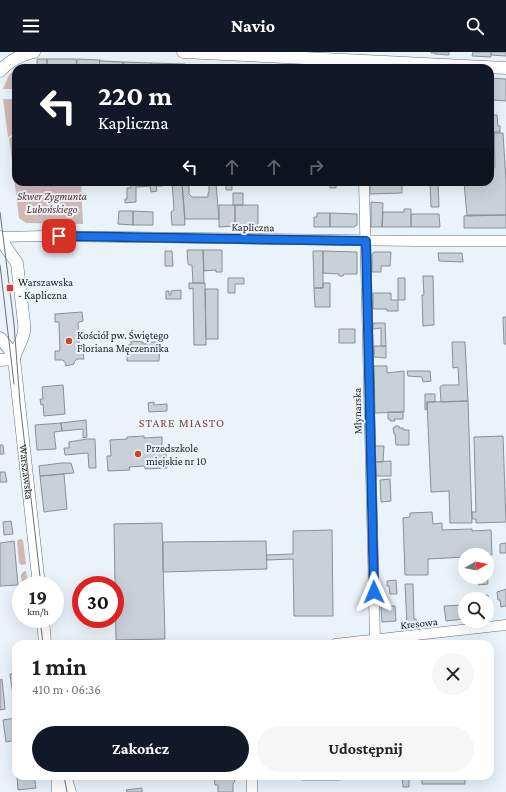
<!DOCTYPE html>
<html lang="pl">
<head>
<meta charset="utf-8">
<style>
	body { margin:0; font-family:"Crimson Pro",serif; background:#f6f6f6; color:#202124; height:100vh; display:flex; flex-direction:column; font-size:15px; white-space:nowrap }
	* { box-sizing:border-box; margin:0 }
	p { font-size:13px; color:#757577 }
	.icon { flex:none; width:22px; height:22px; fill:none; stroke:currentColor; stroke-width:2; stroke-linecap:round; stroke-linejoin:round }
	.map { position:relative; flex:1; overflow:hidden }
	.details { position:absolute; left:12px; top:588px; width:482px; height:140px; display:flex; flex-direction:column; background:#fff; border-radius:12px; box-shadow:0 4px 16px #0002 }
	.details>* { flex:none }
	.top-card { position:absolute; left:12px; top:12px; width:482px; height:122px; border-radius:12px; box-shadow:0 4px 16px #0002; background:#111827; color:#fff; overflow:hidden }
	.needle { width:26px; rotate:81deg }
	.buttons { position:absolute; left:458px; top:496px; display:grid; gap:8px }
	.buttons a { display:grid; place-items:center; width:36px; height:36px; border-radius:50%; background:#fff; box-shadow:0 4px 16px #0002; font-size:20px }
	.speed { position:absolute; left:12px; top:524px; display:flex; gap:8px; font-size:20px; font-weight:700; text-align:center }
	.speed>* { display:grid; place-content:center; width:52px; height:52px; border-radius:50%; background:#fff; box-shadow:0 4px 16px #0002; line-height:1 }
	.speed small { font-size:10px; font-weight:400 }
	.speed .limit { border:6px solid #d22; background:#fff; color:#111 }
	.pin { position:absolute; display:grid; place-items:center; width:34px; height:34px; color:#fff; margin:-17px; border-radius:8px; box-shadow:0 2px 6px #0006 }
	.me { position:absolute; width:44px; margin:-22px; rotate:359deg; stroke-linejoin:round; filter:drop-shadow(0 0 3px #0008) }
	.turn { display:flex; align-items:center; gap:14px; height:84px; padding:0 20px; font-size:18px }
	.turn .icon { width:52px; height:52px; stroke-width:2.5 }
	.turn b { display:block; font-size:28px; line-height:34px }
	.lanes { display:flex; align-items:center; height:38px; padding:0 20px; background:#0003; justify-content:center; gap:20px; direction:ltr }
	.lanes .off { opacity:.35 }
	.round { display:grid; place-items:center; flex:none; width:42px; height:42px; border-radius:21px; background:#f6f6f6 }
	.summary { display:flex; align-items:center; justify-content:space-between; height:68px; padding:0 20px }
	h1 { font-size:24px; font-weight:700; line-height:30px }
	.cta { display:flex; gap:8px; margin-top:auto; padding:8px 20px }
	.cta a { flex:1; height:46px; border-radius:24px; background:#111827; color:#fff; font-size:16px; font-weight:700; line-height:46px; text-align:center }
	.cta a+a { background:#f6f6f6; color:#202124 }
	header { display:flex; justify-content:space-between; align-items:center; height:52px; padding:0 20px; background:#111827; color:#fff; font-size:18px; font-weight:700 }
	.map>svg:first-child { display:block }
</style>
</head>
<body>
<header><svg class="icon" aria-label="menu" viewBox="0 0 24 24"><path d="M4 6h16M4 12h16M4 18h16"/></svg>Navio<svg class="icon" aria-label="search" viewBox="0 0 24 24"><circle cx="10" cy="10" r="6"/><path d="M15 15l6 6"/></svg></header>
<div class="map">
<svg width="506" height="740" viewBox="0 0 506 740">
	<rect width="100%" height="100%" fill="#eaf3fa"/>
	<path fill="#cfb9b5" d="M16,17V37H3L9,23Z
		M3,47H16V81L8,85Z
		M16,83V130H81L83,172L26,171L19,166L9,86Z
		M21,487L23,488L26,512L22,513L19,511L17,488Z
		M26,519L28,533H22L21,523L23,520Z"/>
	<path fill="#c8d1d8" stroke="#889096" d="M431,0H449V3L435,2V1H431Z
		M473,0H491V5L472,4Z
		M491,0H506V4L491,3Z
		M37,7H47V16H37Z
		M47,7H76L77,16H47Z
		M77,7L100,8L99,16H77Z
		M100,8L102,9L123,10V16H99Z
		M123,10L151,11V16H123Z
		M151,11L185,12V16H151Z
		M209,13H233V16H209Z
		M239,14L265,15V16H239Z
		M490,26L506,27V49L492,48Z
		M490,37H491L493,63H497L498,74H500V80H494V89H490Z
		M494,81H503L506,129V163L467,164L464,130H490V115H495Z
		M112,130H131V131L112,132Z
		M143,130H163V134H156L157,139L151,140L150,134L136,135V150L125,151V147H127V136H131V131Z
		M172,130H182L185,173H172L171,160L174,158Z
		M182,130H189V142L192,145H208V141H209V133L216,132L219,167H185Z
		M226,130H232V138H226Z
		M330,130H336V136H330Z
		M370,130H402V141L370,142Z
		M430,130H438L439,155H431Z
		M233,141H243V153H233Z
		M371,150L383,151L382,175H371Z
		M219,153H235V174L219,175Z
		M235,153H258V174H235Z
		M404,157H411V175H382L383,160H404Z
		M119,159H133V173L118,172Z
		M133,159L153,160V173H133Z
		M317,161H330V175H314V165H317Z
		M330,161L357,162V173L354,175H330Z
		M411,162H439L440,175H411Z
		M470,163H506V176H464V164Z
		M187,198H203L204,231H193L192,213H189L188,212Z
		M203,198H222V220H216V218L204,219Z
		M165,199H172L173,214H165Z
		M313,199H323V236H314Z
		M323,199L357,200V222H344L343,224H339V222L323,221Z
		M374,200H391L390,214H381V220H372V203Z
		M438,201H462L463,210L439,209Z
		M423,224H433L434,273L423,274L422,243H424Z
		M228,226H244V232H235V241H228Z
		M398,226H405V248H398Z
		M189,231H205L206,293H194L193,236L189,237Z
		M323,231H330V255H315L314,236H323Z
		M205,237H218V287H206Z
		M181,238V247H166V239H169V243H171V239Z
		M373,241H391V248H398V259H387V257H373Z
		M82,260L83,269L79,270L78,271L79,291V298H83L84,307H77L74,310V312L66,314V312L63,308H55V299H60L59,272V270H55V262Z
		M503,265H506V292H504Z
		M373,271H385L386,294H381V276L373,277Z
		M339,277H355V291H339Z
		M131,289L143,290V292H146V290H160L159,309H127L128,293H131Z
		M452,290H465L468,349L441,350L440,335L443,333H459L458,315L453,316Z
		M374,294H386V306L374,305Z
		M374,314H387V321L404,319V360L375,361Z
		M407,319H430L431,329L423,330L422,325L408,324Z
		M63,333L65,362L44,364L43,352L41,353L40,347H43L42,335Z
		M425,342H435V350H427V357L425,358Z
		M468,349L472,471H450L449,439L431,440L427,350Z
		M154,350V353L167,352V359L149,360L148,351Z
		M388,360H403V367H394L395,369H390V367H388Z
		M86,368L87,385L83,386V377L62,379L61,371Z
		M61,371L62,379L54,380L56,397L37,398L35,373Z
		M395,374H399V376H403L404,378H409V393H396L395,382H394L393,376H395Z
		M144,384V386L162,385V401H166L167,416L145,417V414L129,415L130,418L108,419L107,404H111L110,388L127,387V385Z
		M503,384L506,470L476,471V467H472V460H476L474,385Z
		M87,387H95L96,416H89L88,401L65,403L64,396H69V390Z
		M0,393H3L4,402H0Z
		M375,394H384L383,410H375Z
		M391,409V424H376L375,410Z
		M61,411H71L74,421L40,424L39,414Z
		M0,420H5L7,430H0Z
		M64,422L67,457L44,460L40,424Z
		M390,427L391,449L381,450L380,428Z
		M432,460L433,472L442,471V478L472,477V479L491,478L492,503H465V505L428,507V523H405L403,466L410,465V461Z
		M11,469L13,482L4,483L3,470Z
		M162,471L165,587L116,588L114,472Z
		M332,478L333,564H294L293,507L267,508L266,503L293,502V479Z
		M14,489L18,533L0,534V491Z
		M266,489L267,517L163,520V490Z
		M506,491V501H500V492Z
		M487,520L488,532L478,533L479,532V527H477V525H487Z
		M396,528L397,542H390L389,534H387V529Z
		M405,532H413L414,567H416L417,572L407,573Z
		M506,537V554L501,555L500,548H498L497,540Z
		M488,543L489,555H487V547H473V544Z
		M463,553L464,567L446,569L444,554Z
		M395,554L396,569L382,570L381,555Z
		M16,621V657L13,658L15,657L10,622Z
		M2,627L5,657L0,658V628Z
		M16,666V688L6,690L3,668Z
		M17,724H34L36,736L18,738Z
		M214,724H231L235,729L233,732V740H218V733H215Z
		M302,724H341V728H302Z
		M347,724H387V727H347Z
		M402,724H409V735H403Z
		M422,724H465V732H422Z
		M142,736V740H127L126,738Z"/>
	<g fill="none" stroke-linecap="round" stroke-linejoin="round">
		<defs>
			<path id="minor" d="M364,130L375,588
				M0,185L44,184L416,189H506
				M335,592L506,573
				M252,724V740"/>
			<g id="tertiary">
				<path d="M183,0L506,16"/>
				<path d="M0,19C10,8 20,3 34,0"/>
				<path d="M0,185L5,194L17,211L24,271C26,286 17,293 14,307"/>
				<path id="s1" d="M0,286L10,298L14,307L39,533"/>
				<path d="M0,308L14,307"/>
				<path d="M43,567L45,592"/>
				<path d="M58,724V740"/>
				<path d="M65,724L70,740"/>
			</g>
		</defs>
		<use href="#minor" stroke="#697077" stroke-width="11"/>
		<use href="#tertiary" stroke="#697077" stroke-width="13"/>
		<use href="#minor" stroke="#fff" stroke-width="10"/>
		<use href="#tertiary" stroke="#fff" stroke-width="12"/>
		<path stroke="#6c7175" stroke-width="1" d="M0,160L14,272L20,351L41,533
			M0,213L14,332
			M40,567L43,592
			M64,724L67,740"/>
	</g>
	<g fill="none" stroke-linecap="round" stroke-linejoin="round">
		<defs>
			<path id="route" d="M59,184L366,189L374,540"/>
		</defs>
		<use href="#route" stroke="#114b97" stroke-width="10"/>
		<use href="#route" stroke="#1a73e8" stroke-width="7"/>
	</g>
	<g fill="#d04334" stroke="#eaf3fa" stroke-width="1.5">
		<rect x="6" y="232" width="8" height="8" rx="2"/>
		<circle cx="69" cy="289" r="4"/>
		<circle cx="138" cy="402" r="4"/>
	</g>
	<g text-anchor="middle" dominant-baseline="central" stroke-width="4" stroke-linejoin="round" paint-order="stroke">
		<g font-size="11" font-style="italic" fill="#613029" stroke="#eaf3fa">
			<text x="52" y="144">Skwer Zygmunta<tspan x="52" dy="13">Lubońskiego</tspan></text>
		</g>
		<g font-size="11" fill="#202325" stroke="#eaf3fa">
			<text transform="translate(253 175) rotate(1)">Kapliczna</text>
			<text transform="translate(357 359) rotate(-91)">Młynarska</text>
			<text stroke="none"><textPath href="#s1" startOffset="139">Warszawska</textPath></text>
			<text transform="translate(419 571) rotate(-6)">Kresowa</text>
		</g>
		<g font-size="11" fill="#202325" stroke="#eaf3fa" text-anchor="start">
			<text x="18" y="230">Warszawska<tspan x="18" dy="13">- Kapliczna</tspan></text>
			<text x="77" y="283">Kościół pw. Świętego<tspan x="77" dy="13">Floriana Męczennika</tspan></text>
			<text x="146" y="396">Przedszkole<tspan x="146" dy="13">miejskie nr 10</tspan></text>
		</g>
		<g font-size="12" letter-spacing="1" fill="#863f35" stroke="#eaf3fa">
			<text x="182" y="371">STARE MIASTO</text>
		</g>
	</g>
</svg>
<div class="buttons">
<a><svg class="needle" viewBox="-14 -14 28 28"><path d="M0-13l5 13h-10z" fill="#e53935"/><path d="M0 13l5-13h-10z" fill="#757577"/></svg></a>
<a><svg class="icon" aria-label="search" viewBox="0 0 24 24"><circle cx="10" cy="10" r="6"/><path d="M15 15l6 6"/></svg></a>
</div>
<div class="speed"><div>19<small>km/h</small></div><div class="limit">30</div></div>
<div class="pin" style="left:59px;top:184px;background:#d93025"><svg class="icon" aria-label="arrive" viewBox="0 0 24 24"><path d="M6 21V4h12l-3 4 3 4H6"/></svg></div>
<svg class="me" style="left:374px;top:540px" viewBox="-20 -20 40 40"><path d="M0-17L14 15 0 8-14 15z" fill="#1a73e8" stroke="#fff" stroke-width="4"/></svg>
<div class="top-card">
<div class="turn"><svg class="icon" aria-label="left" viewBox="0 0 24 24"><path d="M17 20v-9H6M10 6l-5 5 5 5"/></svg><div><b>220 m</b>Kapliczna</div></div>
<div class="lanes"><svg class="icon" aria-label="left" viewBox="0 0 24 24"><path d="M17 20v-9H6M10 6l-5 5 5 5"/></svg><svg class="icon off" aria-label="ahead" viewBox="0 0 24 24"><path d="M12 20V5M6 11l6-6 6 6"/></svg><svg class="icon off" aria-label="ahead" viewBox="0 0 24 24"><path d="M12 20V5M6 11l6-6 6 6"/></svg><svg class="icon off" aria-label="right" viewBox="0 0 24 24"><path d="M7 20v-9h11M14 6l5 5-5 5"/></svg></div>
</div>
<section class="details">
<div class="summary"><div><h1>1 min</h1><p>410 m · 06:36</p></div><a class="round"><svg class="icon" aria-label="close" viewBox="0 0 24 24"><path d="M6 6l12 12M18 6L6 18"/></svg></a></div>
<div class="cta"><a>Zakończ</a><a>Udostępnij</a></div>
</section>
</div>
</body>
</html>
